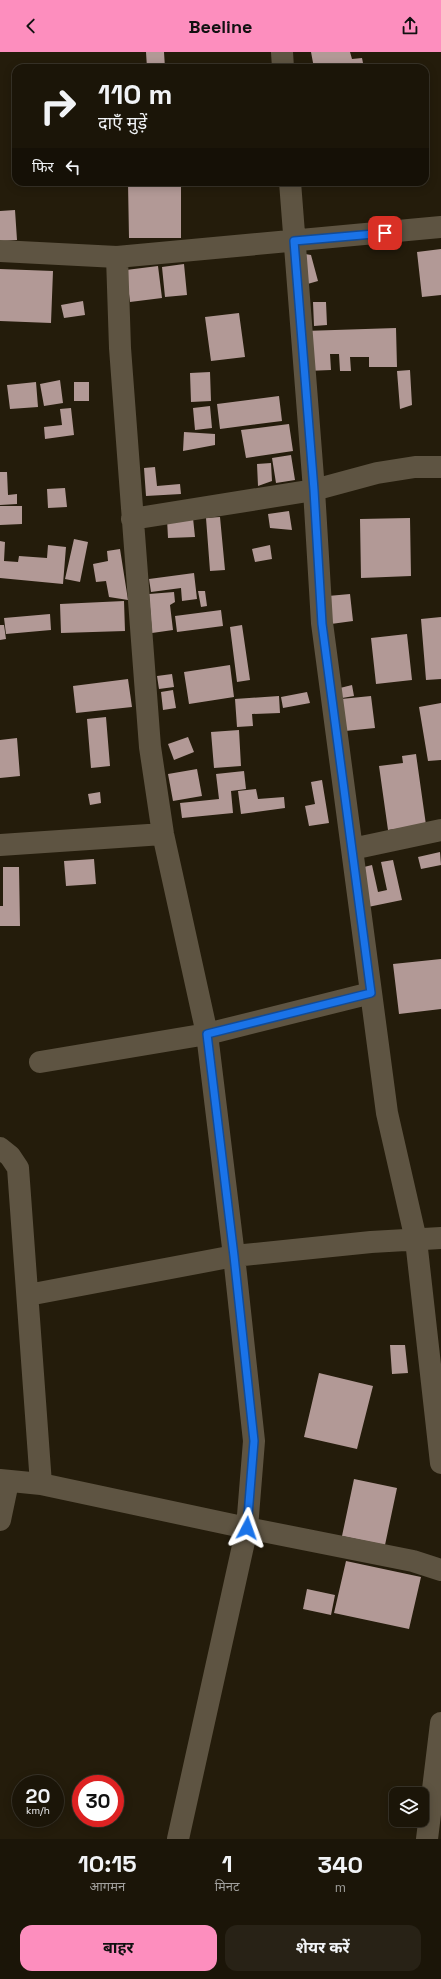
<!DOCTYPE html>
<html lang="hi">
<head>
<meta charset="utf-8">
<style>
	body { margin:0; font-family:"Space Grotesk","Noto Sans Devanagari",sans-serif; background:#282216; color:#f1f3f6; height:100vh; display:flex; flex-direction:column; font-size:15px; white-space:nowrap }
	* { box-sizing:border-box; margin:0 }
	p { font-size:13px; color:#a09f9c }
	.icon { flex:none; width:22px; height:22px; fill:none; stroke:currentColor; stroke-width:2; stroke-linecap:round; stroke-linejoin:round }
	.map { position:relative; height:1787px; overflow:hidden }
	.side { display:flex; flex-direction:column; background:#1b1508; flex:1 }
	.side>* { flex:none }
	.banner { position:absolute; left:12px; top:12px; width:417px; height:122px; border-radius:12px; box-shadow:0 2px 10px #0003,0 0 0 1px #393429; background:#1b1508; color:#f1f3f6; overflow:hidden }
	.fabs { position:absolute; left:389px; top:1735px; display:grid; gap:8px }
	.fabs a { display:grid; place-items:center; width:40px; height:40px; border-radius:8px; background:#1b1508; box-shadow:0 2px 10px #0003,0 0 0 1px #393429; font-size:20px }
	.speed { position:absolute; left:12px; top:1723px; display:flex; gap:8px; font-size:20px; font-weight:700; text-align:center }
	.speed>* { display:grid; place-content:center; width:52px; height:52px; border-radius:50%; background:#1b1508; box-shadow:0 2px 10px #0003,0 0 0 1px #393429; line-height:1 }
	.speed small { font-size:10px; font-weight:400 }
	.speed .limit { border:6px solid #d22; background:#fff; color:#111 }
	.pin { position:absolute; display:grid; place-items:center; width:34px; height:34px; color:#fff; margin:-17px; border-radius:8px; box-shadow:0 2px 6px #0006 }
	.me { position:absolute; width:44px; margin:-22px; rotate:4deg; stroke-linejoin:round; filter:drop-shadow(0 0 3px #0008) }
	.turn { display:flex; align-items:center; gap:14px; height:84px; padding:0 20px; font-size:18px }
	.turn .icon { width:52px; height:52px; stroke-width:2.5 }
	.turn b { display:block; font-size:28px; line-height:34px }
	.then { display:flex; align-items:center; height:38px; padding:0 20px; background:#0003; gap:8px; font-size:15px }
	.eta { display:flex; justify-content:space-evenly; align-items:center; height:68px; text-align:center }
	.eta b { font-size:24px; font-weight:700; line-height:28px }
	.button { display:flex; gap:8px; margin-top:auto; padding:8px 20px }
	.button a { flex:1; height:46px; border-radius:12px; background:#fd8ebe; color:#111; font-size:16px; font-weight:700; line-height:46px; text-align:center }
	.button a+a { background:#282216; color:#f1f3f6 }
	header { display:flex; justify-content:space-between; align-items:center; height:52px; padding:0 20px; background:#fd8ebe; color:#111; font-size:18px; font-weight:700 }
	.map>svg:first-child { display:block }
</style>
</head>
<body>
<header><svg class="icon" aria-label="back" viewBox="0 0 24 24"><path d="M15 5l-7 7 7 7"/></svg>Beeline<svg class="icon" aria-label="share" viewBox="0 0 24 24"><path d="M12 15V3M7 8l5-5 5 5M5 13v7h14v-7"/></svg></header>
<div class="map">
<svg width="441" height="1787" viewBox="0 0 441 1787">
	<rect width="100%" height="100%" fill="#241c0b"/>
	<path fill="#b29996" d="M146,0H164L165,16H147Z
		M311,0H350L352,7L362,6L364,16H314Z
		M181,130V186H129L128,131Z
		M15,158L17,188L0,189V159Z
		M441,197V243L422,245L417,200Z
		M305,202L311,203L318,229L304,233Z
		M184,212L187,243L165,245L162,215Z
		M158,214L162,246L130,250L126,218Z
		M0,217L53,219L51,271L0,269Z
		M83,249L85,263L64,266L61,253Z
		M313,250H326L327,273L314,274Z
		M239,261L245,305L211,309L205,265Z
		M396,276L397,315H369V305H350L351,319H340L339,302H330L331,318L306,319L304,279Z
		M410,318L412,353L400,357L397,319Z
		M210,320L211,349L191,350L190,321Z
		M60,328L63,351L44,354L40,332Z
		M36,330L38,355L10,357L7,333Z
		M74,330H89V349H74Z
		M279,344L282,369L220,377L217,352Z
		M210,354L212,376L195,378L193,356Z
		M71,356L74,383L45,387L44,375L62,373L60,357Z
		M289,372L293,399L246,406L241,378Z
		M184,380L215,382V393L183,399Z
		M291,403L295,428L276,431L272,406Z
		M271,411L272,429L258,434L257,412Z
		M155,415L157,434L180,432L181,442L146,444L144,416Z
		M0,420H7L8,443L17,442V452L0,453Z
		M65,436L67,455L48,456L47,437Z
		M0,454H22V472L0,473Z
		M289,459L292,478L270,476L268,462Z
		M220,465L225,518L210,519L206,466Z
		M193,466L195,485L168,486L167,467Z
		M410,466L411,524L361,526L360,467Z
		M74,487L88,490L80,530L65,527Z
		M0,489L5,490L4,509L18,510L19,504L47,506L48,493L66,495L63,532L0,526Z
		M270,493L272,507L255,510L252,497Z
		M120,497L128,548L109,545L106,529L96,530L93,512L108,509L107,499Z
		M194,521L197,547L182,549L181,536L151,540L149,527Z
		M198,539H205L207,554L201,555Z
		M174,540L175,550L170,553L173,578L152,581L149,542Z
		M350,542L353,569L331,572L328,544Z
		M124,549L125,579L61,581L60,552Z
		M221,558L223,574L177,580L175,564Z
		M50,562L51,578L6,582L4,566Z
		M441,565V627L426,628L421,567Z
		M0,573H4L6,587L0,588Z
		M242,573L250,628L237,630L230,575Z
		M407,582L412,628L376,632L371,586Z
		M230,613L234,645L189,652L184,620Z
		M172,622L174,635L159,637L157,624Z
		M128,627L132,655L76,661L73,634Z
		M352,633L354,644L342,646L340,636Z
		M173,638L176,656L163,658L161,640Z
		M307,640L310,651L283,656L281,645Z
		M279,644L280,661L252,662L253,674L237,675L235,647Z
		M371,644L375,676L345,679L341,647Z
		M441,651V708L428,709L419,655Z
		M106,665L110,714L91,716L87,667Z
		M239,678L241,714L214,716L211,680Z
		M188,685L194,700L174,708L168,692Z
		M17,686L20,724L0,726V688Z
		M416,702L426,773L388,778L379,714L403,711L402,704Z
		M197,717L202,744L173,749L168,722Z
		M244,719L246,737L231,739L233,761L182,766L180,751L219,747L216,722Z
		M322,728L329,771L309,774L305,754L315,752L311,730Z
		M256,737L258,747L284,745L285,756L241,762L238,739Z
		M100,740L101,751L90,753L88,742Z
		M440,800L441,813L421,817L418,805Z
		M94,807L96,832L66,834L64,809Z
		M393,808L402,848L368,855L356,817L372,813L378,840L387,838L381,810Z
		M3,815H19L20,874H0V854H3Z
		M441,907V957L399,962L393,912Z
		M390,1293H405L408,1321L392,1322Z
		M319,1321L373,1334L357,1397L304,1385Z
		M354,1427L397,1436L385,1493L342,1484Z
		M346,1509L421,1525L409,1577L334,1561Z
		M307,1537L335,1543L331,1563L303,1557Z"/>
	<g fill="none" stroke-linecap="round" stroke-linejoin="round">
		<path stroke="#5e5442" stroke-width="22" d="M282,0L283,16
			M290,130L314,438L322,571L387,1061L416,1188L441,1411
			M0,199L117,205L441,175
			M117,205L120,296L150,695L163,782L207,982L234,1204L254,1389L247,1476L178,1787
			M132,467L314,438L377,421L415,415H441
			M0,793L163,782
			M352,797L441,778
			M40,1010L207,982L371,941
			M0,1096L10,1104L18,1116L41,1432
			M28,1243L234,1204L371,1190L441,1186
			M0,1428L41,1432L247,1476L413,1509L441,1518
			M0,1468L8,1430
			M427,1787L441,1671"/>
	</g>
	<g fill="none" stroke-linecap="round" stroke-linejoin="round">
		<defs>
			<path id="route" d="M247,1476L254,1389L234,1204L207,982L371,941L322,572L314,438L294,189L385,181"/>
		</defs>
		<use href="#route" stroke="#114b97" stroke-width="10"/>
		<use href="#route" stroke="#1a73e8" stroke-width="7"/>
	</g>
</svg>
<div class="fabs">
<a><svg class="icon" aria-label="layers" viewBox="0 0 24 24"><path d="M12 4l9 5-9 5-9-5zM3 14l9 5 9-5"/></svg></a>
</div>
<div class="speed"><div>20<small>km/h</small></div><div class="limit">30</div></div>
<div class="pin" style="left:385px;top:181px;background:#d93025"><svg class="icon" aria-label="arrive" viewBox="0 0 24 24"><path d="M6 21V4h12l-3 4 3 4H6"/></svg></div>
<svg class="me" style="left:247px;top:1476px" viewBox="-20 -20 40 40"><path d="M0-17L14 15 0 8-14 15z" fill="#1a73e8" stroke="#fff" stroke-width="4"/></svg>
<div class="banner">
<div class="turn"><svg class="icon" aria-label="right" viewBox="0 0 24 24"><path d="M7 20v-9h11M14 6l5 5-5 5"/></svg><div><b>110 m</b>दाएँ मुड़ें</div></div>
<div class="then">फिर<svg class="icon" aria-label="left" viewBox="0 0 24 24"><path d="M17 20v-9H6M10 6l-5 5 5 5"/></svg></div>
</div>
</div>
<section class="side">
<div class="eta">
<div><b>10:15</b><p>आगमन</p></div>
<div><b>1</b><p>मिनट</p></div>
<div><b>340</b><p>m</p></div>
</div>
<div class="button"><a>बाहर</a><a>शेयर करें</a></div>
</section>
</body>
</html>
